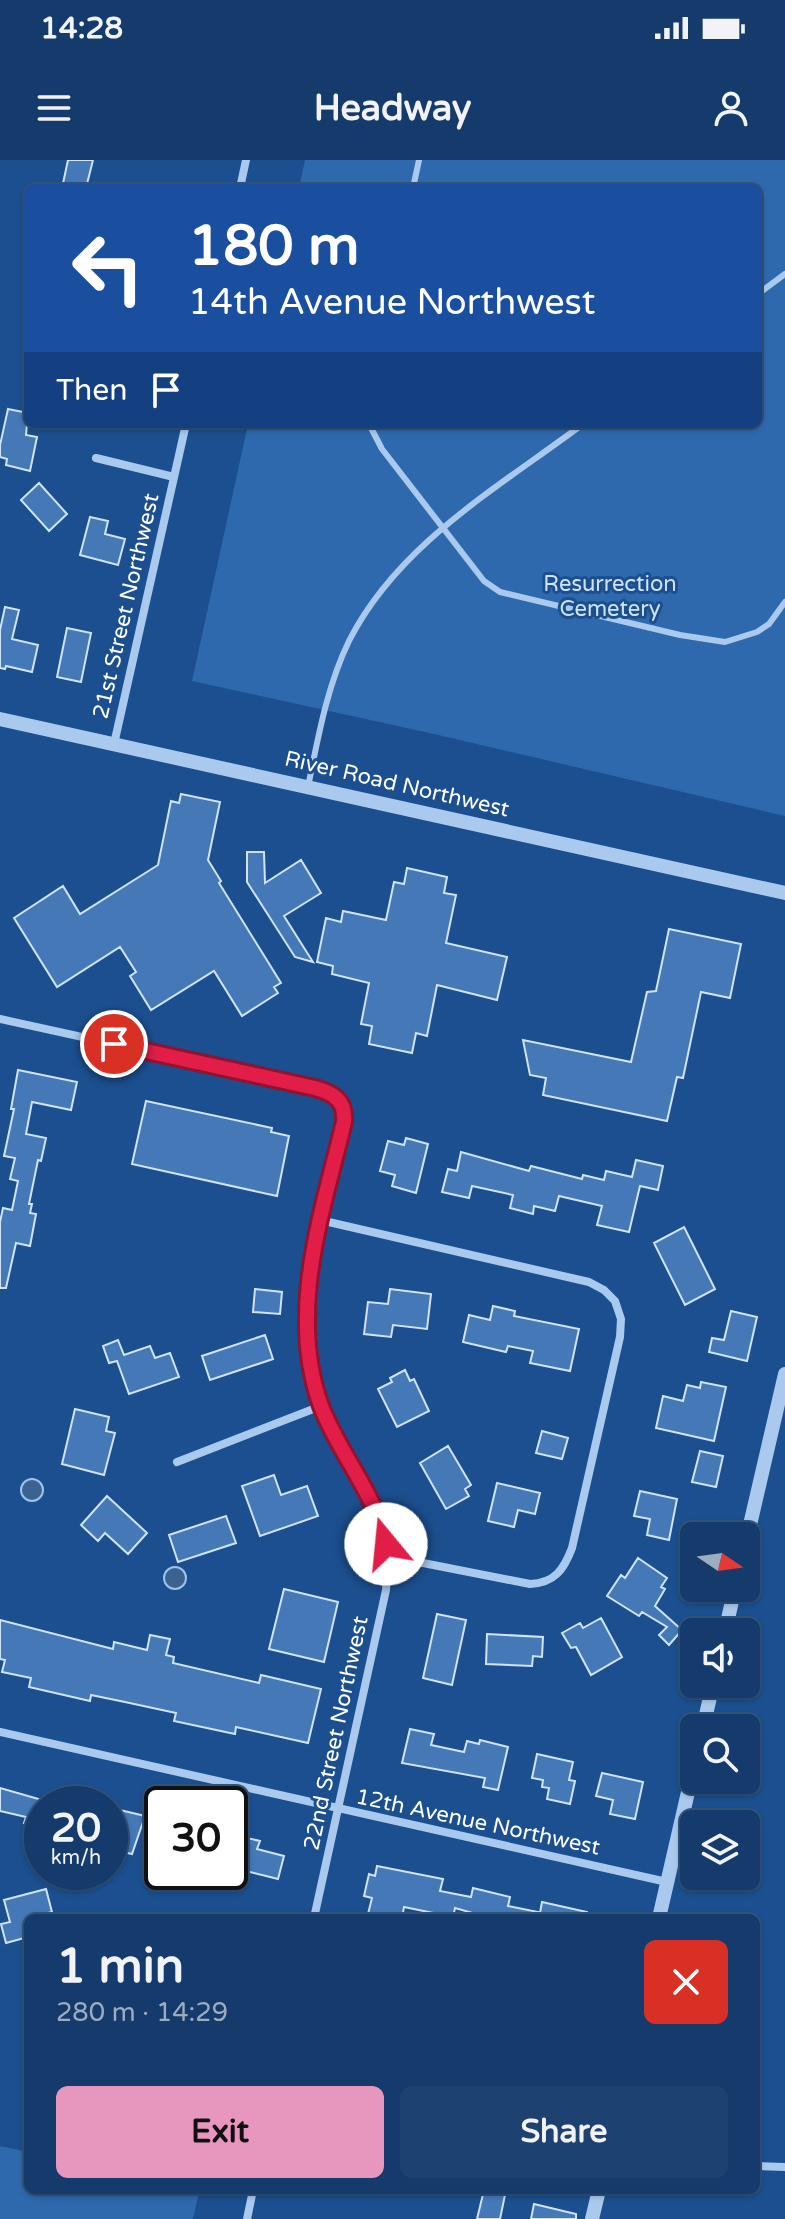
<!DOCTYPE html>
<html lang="en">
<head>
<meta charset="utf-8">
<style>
	body { margin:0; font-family:"Varela Round",sans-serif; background:#1d4271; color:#f1f3f6; height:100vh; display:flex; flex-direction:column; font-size:30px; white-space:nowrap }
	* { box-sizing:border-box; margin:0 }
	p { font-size:26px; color:#9dadc1 }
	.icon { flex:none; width:44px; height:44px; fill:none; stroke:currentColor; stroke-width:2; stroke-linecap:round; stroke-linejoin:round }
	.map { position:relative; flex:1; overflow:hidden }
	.panel { position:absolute; left:24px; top:1754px; width:736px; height:280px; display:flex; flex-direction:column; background:#143b6b; border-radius:12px; box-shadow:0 2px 6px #0004,0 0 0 2px #33557e }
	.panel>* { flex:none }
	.banner { position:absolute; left:24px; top:24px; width:738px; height:244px; border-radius:12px; box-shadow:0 2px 6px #0004,0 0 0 2px #33557e; background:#1a4fa0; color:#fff; overflow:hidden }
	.needle { width:52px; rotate:103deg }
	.buttons { position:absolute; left:680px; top:1362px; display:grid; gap:16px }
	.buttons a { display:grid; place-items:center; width:80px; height:80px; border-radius:12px; background:#143b6b; box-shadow:0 2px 6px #0004,0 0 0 2px #33557e; font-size:40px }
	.speed { position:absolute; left:24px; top:1626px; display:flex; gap:16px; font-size:40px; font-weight:700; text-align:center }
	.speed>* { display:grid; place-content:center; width:104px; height:104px; border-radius:50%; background:#143b6b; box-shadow:0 2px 6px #0004,0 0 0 2px #33557e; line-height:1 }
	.speed small { font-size:20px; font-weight:400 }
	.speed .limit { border:4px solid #111; border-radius:12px; background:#fff; color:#111 }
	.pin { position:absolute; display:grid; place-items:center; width:68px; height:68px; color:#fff; margin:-34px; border:4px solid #fff; border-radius:50%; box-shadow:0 2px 8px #0007 }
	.me { position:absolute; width:88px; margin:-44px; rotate:343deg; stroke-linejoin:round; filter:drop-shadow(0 0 6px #0008) }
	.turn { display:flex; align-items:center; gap:28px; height:168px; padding:0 32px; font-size:36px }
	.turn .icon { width:104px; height:104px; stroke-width:2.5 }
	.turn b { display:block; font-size:56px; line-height:68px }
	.then { display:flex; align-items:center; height:76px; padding:0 32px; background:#0003; gap:16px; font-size:30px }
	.round { display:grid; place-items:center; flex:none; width:84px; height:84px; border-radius:12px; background:#1d4271 }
	.summary { display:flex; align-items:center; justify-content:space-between; height:136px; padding:0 32px }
	h1 { font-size:48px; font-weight:700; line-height:60px }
	.button { display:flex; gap:16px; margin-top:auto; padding:16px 32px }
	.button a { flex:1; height:92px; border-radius:12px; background:#e797bd; color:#111; font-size:32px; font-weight:700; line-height:92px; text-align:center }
	.button a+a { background:#1d4271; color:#f1f3f6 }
	.status { display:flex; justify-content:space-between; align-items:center; height:56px; padding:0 40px; background:#143b6b; direction:ltr }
	.status svg { height:22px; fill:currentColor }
	header { display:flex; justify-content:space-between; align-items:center; height:104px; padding:0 32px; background:#143b6b; font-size:36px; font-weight:700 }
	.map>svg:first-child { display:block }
</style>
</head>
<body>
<div class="status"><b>14:28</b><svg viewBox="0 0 49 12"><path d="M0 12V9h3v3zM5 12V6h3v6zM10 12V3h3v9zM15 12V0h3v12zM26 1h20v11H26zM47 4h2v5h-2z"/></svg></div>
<header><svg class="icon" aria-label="menu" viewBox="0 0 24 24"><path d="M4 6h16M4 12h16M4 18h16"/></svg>Headway<svg class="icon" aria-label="person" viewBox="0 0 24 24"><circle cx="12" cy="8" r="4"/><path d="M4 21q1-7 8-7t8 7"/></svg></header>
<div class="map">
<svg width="785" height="2059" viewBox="0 0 785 2059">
	<rect width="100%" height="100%" fill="#1b4f8f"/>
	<path fill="#2e69ad" d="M305,0H785V656L434,574L192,521L248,264H758V28H299Z
		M0,1986L28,1992V2030H192L199,2032L193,2059H0Z"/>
	<path fill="#3c6290" stroke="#9cc4f0" stroke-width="2" d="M21 1330a11 11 0 1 1 22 0a11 11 0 1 1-22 0Z
		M164 1418a11 11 0 1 1 22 0a11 11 0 1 1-22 0Z"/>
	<path fill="#4478b7" stroke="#cfe3fa" stroke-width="2" d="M68,0H93L86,28H62Z
		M8,249L28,253L26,275L37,277L30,311L6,305L7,299L0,297V285Z
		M39,323L67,354L49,371L21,340Z
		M90,357L108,361L105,374L125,379L118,405L80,395Z
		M5,447L19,450L12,479L38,485L32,512L6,506L5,509L0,508V470Z
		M67,468L91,473L81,522L57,517Z
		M181,634L220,642L208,700L221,721L219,723L281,823L274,827L278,833L242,856L214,811L151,850L130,816L136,812L120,787L57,827L14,758L63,726L80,754L158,705L171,641L179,643Z
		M247,692H264L265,723L301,700L321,733L284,756L313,802L295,797L247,722Z
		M407,708L447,717L444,733L456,735L446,783L507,797L497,840L437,825L427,876L416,873L412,893L369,884L372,866L361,864L369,823L332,814L333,806L317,802L326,758L341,762L343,751L386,760L394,722L404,724Z
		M669,769L741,784L730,838L701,832L683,918L677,917L667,961L543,935L546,918L530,915L523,880L631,902L647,832L656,831Z
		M18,910L77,922L71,950L32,942L26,974L46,978L41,1001L38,1000L29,1044H32L30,1053L36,1054L30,1086L16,1083L6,1128H0V1062L3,1048L12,1050L18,1021L10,1019L15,998L4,996L14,949H11Z
		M146,941L272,968L271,972L289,976L277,1036L132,1004Z
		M406,978L428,984L416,1033L392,1026L395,1015L380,1011L388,981L404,985Z
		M461,992L529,1011L531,1006L582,1019L583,1015L604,1020L606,1011L632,1017L636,1000L663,1006L658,1030L640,1026L629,1072L597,1065L602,1046L559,1036L555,1051L534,1046L533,1054L510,1048L513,1035L472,1026L469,1038L442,1032L448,1009L457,1011Z
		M684,1067L715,1129L685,1145L654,1083Z
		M255,1129L282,1132L280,1154L253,1152Z
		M390,1129L431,1134L427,1169L393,1165L391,1177L364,1174L368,1142L388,1144Z
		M493,1146L515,1151L514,1156L579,1169L570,1211L530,1203L533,1191L508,1186L506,1192L463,1182L469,1155L490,1160Z
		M731,1151L757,1157L747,1201L709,1192L712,1178L724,1180Z
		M265,1175L273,1199L210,1220L202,1196Z
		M118,1180L124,1195L150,1186L155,1198L170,1193L179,1217L129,1234L117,1201L109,1203L103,1186Z
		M405,1210L410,1221L414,1219L429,1251L397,1267L378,1229L392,1222L390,1218Z
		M701,1222L726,1227L714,1281L656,1268L663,1236L683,1241L687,1225L700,1228Z
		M75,1249L109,1257L106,1271L115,1273L104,1315L62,1304Z
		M542,1271L568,1278L562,1299L536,1293Z
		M448,1286L471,1325L465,1329L469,1336L446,1349L420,1303Z
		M700,1291L723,1296L716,1327L692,1322Z
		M274,1315L281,1335L307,1326L318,1356L260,1376L242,1326Z
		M497,1323L540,1333L535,1354L518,1350L514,1367L488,1361Z
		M640,1331L677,1339L669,1380L647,1375L650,1359L634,1356Z
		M107,1336L147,1373L128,1394L105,1373L98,1381L81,1365Z
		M226,1356L236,1383L178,1402L169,1375Z
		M638,1398L667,1418L661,1427L665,1429L655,1446L682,1470L669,1485L659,1475L667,1467L642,1452L639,1456L607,1436L621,1415L625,1418Z
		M284,1429L338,1442L324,1502L269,1489Z
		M437,1454L466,1460L452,1525L423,1518Z
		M601,1458L622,1497L591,1515L576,1487L571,1488L562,1473L580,1463L583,1468Z
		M0,1460L113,1489L114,1482L147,1490L150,1475L170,1479L166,1495L174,1497L173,1503L259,1523L261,1515L321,1529L308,1583L236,1567L235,1574L174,1561L176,1553L125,1542L91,1535L90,1541L29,1527L31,1518L2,1512L5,1500L0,1499Z
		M487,1474L543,1477L542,1497L533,1496L532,1506L486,1504Z
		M410,1569L434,1574L431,1585L464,1592L467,1581L479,1584L480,1580L508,1587L498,1630L483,1627L485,1618L402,1603Z
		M537,1594L573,1602L569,1620L575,1621L570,1644L547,1639L549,1628L542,1627L543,1620L532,1618Z
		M602,1613L643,1622L635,1659L610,1654L613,1640L596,1636Z
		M0,1628L42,1640V1667L24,1663L26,1657L0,1651Z
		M120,1650L145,1656L132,1694L110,1689V1657L118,1659Z
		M238,1676L260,1681L257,1689L284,1696L278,1719L230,1707Z
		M377,1706L443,1719L440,1731L471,1737L473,1728L510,1737L508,1746L538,1752L537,1758H490L455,1748L453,1757L404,1747L402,1758H367L372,1738L364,1736L369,1714L375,1716Z
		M46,1729L52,1752L28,1758V1777L6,1783L1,1764L10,1762L4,1740Z
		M542,1742L587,1752V1758H539Z
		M484,2030H506L500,2059H477Z
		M534,2044L576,2054V2059H531Z"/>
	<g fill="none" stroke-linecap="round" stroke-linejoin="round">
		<path stroke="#a9c9ee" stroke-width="6" d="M413,28L419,0
			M758,134L785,114
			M369,264L382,289L484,421L500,432L680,475L725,482L757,472L769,464L785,442
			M308,627C318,578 327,526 349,481C398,384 499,327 583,264"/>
		<path stroke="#a9c9ee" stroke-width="8" d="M240,28L246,0
			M96,298L174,317
			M114,584L186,264
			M0,859L315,928C333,933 346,940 344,962C322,1053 289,1150 320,1244C346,1318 393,1340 386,1430L314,1758
			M320,1060L589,1122L604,1130L615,1141L621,1159L620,1177L572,1388C564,1409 555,1423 530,1424L413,1401L388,1402
			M177,1302L321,1246
			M0,1572L667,1722
			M756,2006L785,2007
			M247,2059L253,2030"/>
		<path stroke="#a9c9ee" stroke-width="14" d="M0,559L785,733
			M746,1382L785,1214
			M725,1472L735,1428
			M703,1568L713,1524
			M659,1758L694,1606
			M592,2059L599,2030"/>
	</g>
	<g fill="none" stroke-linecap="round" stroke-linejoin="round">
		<defs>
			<path id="route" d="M114,884L315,928C333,933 346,940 344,962C322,1053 287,1153 321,1246C339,1294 375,1332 386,1384"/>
		</defs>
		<use href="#route" stroke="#92132f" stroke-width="20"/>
		<use href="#route" stroke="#e11d48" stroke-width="14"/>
	</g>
	<g text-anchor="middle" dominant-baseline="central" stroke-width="6" stroke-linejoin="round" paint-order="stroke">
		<g font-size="22" fill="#cfe3fa" stroke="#1b4f8f">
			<text x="610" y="424">Resurrection<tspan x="610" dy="25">Cemetery</tspan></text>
		</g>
		<g font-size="22" fill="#fff" stroke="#1b4f8f">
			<text transform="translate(126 446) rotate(-77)">21st Street Northwest</text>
			<text transform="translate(397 624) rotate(13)">River Road Northwest</text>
			<text transform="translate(336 1573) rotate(-78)">22nd Street Northwest</text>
			<text transform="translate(478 1662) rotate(12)">12th Avenue Northwest</text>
		</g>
	</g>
</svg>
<div class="buttons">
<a><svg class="needle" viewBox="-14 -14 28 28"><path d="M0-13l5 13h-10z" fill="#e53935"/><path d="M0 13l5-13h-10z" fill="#9dadc1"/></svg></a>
<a><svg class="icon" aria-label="sound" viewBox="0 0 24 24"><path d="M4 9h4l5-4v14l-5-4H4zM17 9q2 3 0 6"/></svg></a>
<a><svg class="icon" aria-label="search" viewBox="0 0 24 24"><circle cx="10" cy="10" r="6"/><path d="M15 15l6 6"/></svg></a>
<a><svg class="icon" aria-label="layers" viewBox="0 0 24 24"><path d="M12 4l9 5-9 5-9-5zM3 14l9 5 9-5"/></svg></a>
</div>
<div class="speed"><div>20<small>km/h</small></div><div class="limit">30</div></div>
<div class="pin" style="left:114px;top:884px;background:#d93025"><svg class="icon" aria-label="arrive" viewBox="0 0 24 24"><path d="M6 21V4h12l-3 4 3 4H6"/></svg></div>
<svg class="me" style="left:386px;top:1384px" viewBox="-20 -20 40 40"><circle r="19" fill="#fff"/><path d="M0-13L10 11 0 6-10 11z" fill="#e11d48"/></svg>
<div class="banner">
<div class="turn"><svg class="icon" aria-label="left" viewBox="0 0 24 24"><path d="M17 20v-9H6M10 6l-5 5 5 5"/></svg><div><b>180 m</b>14th Avenue Northwest</div></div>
<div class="then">Then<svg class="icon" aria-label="arrive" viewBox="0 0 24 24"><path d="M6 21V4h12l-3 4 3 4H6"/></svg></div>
</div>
<section class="panel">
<div class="summary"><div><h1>1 min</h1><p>280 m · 14:29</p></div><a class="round" style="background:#d93025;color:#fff"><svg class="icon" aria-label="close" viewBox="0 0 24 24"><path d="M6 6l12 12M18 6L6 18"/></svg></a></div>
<div class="button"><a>Exit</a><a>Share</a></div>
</section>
</div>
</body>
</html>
